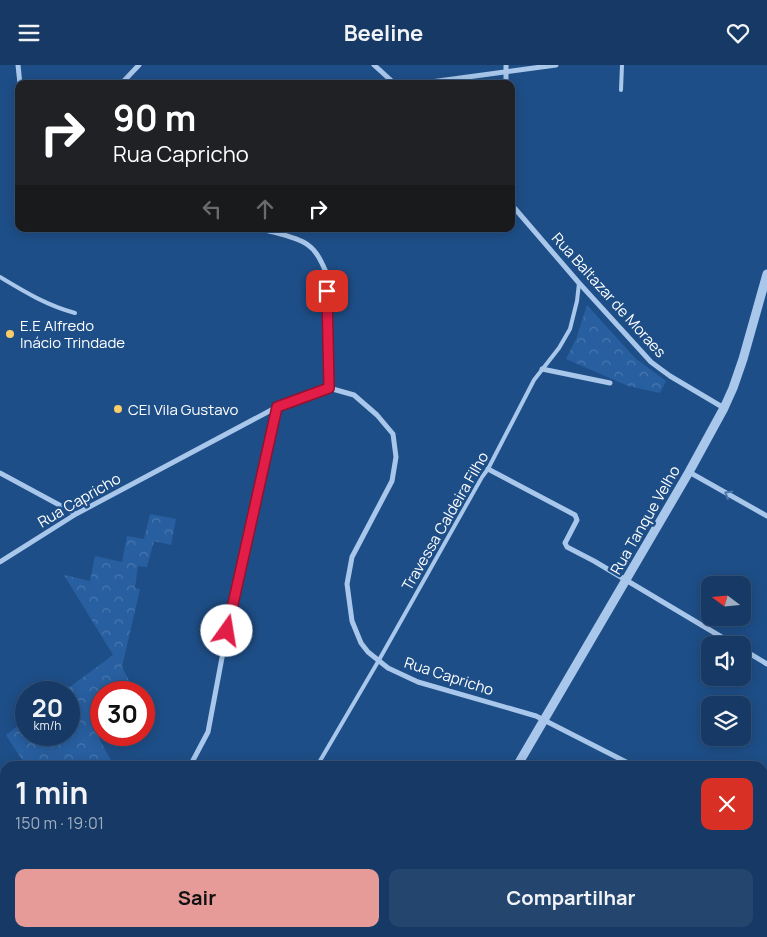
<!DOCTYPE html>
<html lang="pt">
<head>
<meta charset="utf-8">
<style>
	body { margin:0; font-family:Manrope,sans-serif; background:#23456e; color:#f1f3f6; height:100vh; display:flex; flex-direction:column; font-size:19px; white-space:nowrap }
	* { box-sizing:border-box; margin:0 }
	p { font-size:16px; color:#9eadbf }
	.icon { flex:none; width:28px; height:28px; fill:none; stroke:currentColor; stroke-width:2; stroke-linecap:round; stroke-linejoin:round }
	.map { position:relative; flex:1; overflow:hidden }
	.sheet { position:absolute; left:0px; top:696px; width:768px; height:176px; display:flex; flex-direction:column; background:#163a65; border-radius:15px 15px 0 0; box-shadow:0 2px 12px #0003,0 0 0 1px #355479 }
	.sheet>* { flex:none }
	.hud { position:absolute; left:15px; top:15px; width:500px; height:152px; border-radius:10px; box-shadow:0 2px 12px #0003,0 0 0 1px #355479; background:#202124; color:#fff; overflow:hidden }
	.needle { width:32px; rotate:286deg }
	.fabs { position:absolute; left:701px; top:511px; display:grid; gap:10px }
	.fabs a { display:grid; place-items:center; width:50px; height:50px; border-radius:10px; background:#163a65; box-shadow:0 2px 12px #0003,0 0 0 1px #355479; font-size:25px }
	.speed { position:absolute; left:15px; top:616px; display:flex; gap:10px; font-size:25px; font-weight:700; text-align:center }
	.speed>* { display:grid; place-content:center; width:65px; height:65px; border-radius:50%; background:#163a65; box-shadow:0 2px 12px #0003,0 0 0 1px #355479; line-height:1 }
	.speed small { font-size:12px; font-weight:400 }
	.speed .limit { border:8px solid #d22; background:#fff; color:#111 }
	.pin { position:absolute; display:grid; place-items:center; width:42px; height:42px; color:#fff; margin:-21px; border-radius:10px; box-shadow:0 2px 8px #0006 }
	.me { position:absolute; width:55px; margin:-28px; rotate:13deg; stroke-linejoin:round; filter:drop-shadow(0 0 4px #0008) }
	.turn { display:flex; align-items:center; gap:18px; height:105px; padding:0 15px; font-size:22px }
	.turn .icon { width:65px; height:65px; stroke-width:2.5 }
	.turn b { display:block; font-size:35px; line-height:42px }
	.lanes { display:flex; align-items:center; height:48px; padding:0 15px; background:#0003; justify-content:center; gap:25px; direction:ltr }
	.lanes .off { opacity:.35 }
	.round { display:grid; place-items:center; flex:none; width:52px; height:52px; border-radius:10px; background:#23456e }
	.head { display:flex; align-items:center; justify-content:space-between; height:85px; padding:0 15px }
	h1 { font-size:30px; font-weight:700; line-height:38px }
	.cta { display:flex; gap:10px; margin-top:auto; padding:10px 15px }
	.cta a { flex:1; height:58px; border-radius:10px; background:#e69b98; color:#111; font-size:20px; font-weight:700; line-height:58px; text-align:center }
	.cta a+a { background:#23456e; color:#f1f3f6 }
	header { display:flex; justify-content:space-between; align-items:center; height:65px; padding:0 15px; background:#163a65; font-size:22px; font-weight:700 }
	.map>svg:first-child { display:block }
</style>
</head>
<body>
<header><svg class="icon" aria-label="menu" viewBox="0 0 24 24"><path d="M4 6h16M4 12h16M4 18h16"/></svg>Beeline<svg class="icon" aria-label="heart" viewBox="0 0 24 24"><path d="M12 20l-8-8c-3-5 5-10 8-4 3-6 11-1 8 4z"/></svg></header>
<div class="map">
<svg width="767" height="872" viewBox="0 0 767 872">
	<defs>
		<pattern id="forest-crowns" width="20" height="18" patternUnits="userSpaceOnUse" patternTransform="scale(1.25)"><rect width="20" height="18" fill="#285fa0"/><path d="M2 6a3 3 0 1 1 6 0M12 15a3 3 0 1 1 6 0" fill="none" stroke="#4877ae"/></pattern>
	</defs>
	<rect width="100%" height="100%" fill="#1e4e87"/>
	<path fill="url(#forest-crowns)" d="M587,240L635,293L666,316L660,328L628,321L566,294L576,274Z
		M150,449L176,454L171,480L154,476L147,502L138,501L135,523L140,524L122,602L135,627L101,628L102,670L99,673L114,701H26L6,670L26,655V670H69V628L63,627L113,590L64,510L90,516L95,491L122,497L127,471L144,474Z
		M5,717V777L0,780V720Z"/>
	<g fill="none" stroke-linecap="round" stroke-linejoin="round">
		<path stroke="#a8c7eb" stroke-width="4" d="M621,25L622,0
			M0,212C25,227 46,240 75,248
			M317,701L379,595L482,412L488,404L534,315L559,283L570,264L577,236L579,218"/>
		<path stroke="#a8c7eb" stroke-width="5" d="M18,0L20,19
			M374,0L395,19
			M506,0V19
			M121,19L139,0
			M416,19L556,0
			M511,139L579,218L651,297L670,311L724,343
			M262,164C275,168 298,172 308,180C317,186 322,198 326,207L329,323
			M542,304L610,318
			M488,404L575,450L577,455L565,478L567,482L594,496L735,580
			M689,407L767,451
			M0,408L76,449
			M0,497L76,449L277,342L329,323L354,330L377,350L393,369L396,392L392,416L352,492L347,519L352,556L361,578L368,587L388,603L418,617L536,651L634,701
			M742,584L767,599
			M190,701L208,667L227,566L277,342
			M762,777L767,780
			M668,868L676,872
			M0,869L16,872
			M294,872L295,868"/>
		<path stroke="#a8c7eb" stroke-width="9" d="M517,701L689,407L724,343L733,323L743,294L767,209
			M418,872L421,868"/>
	</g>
	<defs><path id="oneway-chevron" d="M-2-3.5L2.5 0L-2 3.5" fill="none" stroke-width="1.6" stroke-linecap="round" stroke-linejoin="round" transform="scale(1.25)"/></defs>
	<use stroke="#4e78aa" href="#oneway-chevron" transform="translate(728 429) rotate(-150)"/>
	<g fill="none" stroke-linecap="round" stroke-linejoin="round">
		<defs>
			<path id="route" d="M227,566L277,342L329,323L327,226"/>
		</defs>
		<use href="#route" stroke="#92132f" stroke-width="12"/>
		<use href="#route" stroke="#e11d48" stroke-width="9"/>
	</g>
	<g fill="#f9cd67" stroke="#1e4e87" stroke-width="2">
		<circle cx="10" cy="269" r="5"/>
		<circle cx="118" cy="344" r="5"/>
	</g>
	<g text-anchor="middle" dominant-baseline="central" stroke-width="5" stroke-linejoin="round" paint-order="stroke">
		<g font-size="15" fill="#fff" stroke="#1e4e87">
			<text transform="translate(609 230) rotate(48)">Rua Baltazar de Moraes</text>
			<text transform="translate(79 435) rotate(-30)">Rua Capricho</text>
			<text transform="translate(645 455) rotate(-60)">Rua Tanque Velho</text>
			<text transform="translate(445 456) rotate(-60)">Travessa Caldeira Filho</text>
			<text transform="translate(449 611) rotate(18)">Rua Capricho</text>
		</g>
		<g font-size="15" fill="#fff" stroke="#1e4e87" text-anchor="start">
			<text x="20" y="260">E.E Alfredo<tspan x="20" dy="17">Inácio Trindade</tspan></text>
			<text x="128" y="344">CEI Vila Gustavo</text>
		</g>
	</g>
</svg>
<div class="fabs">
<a><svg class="needle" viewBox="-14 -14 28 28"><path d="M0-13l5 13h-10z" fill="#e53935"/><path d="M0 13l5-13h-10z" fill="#9eadbf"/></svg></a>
<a><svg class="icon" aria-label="sound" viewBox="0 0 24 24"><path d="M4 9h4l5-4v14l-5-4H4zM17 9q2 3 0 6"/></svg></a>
<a><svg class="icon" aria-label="layers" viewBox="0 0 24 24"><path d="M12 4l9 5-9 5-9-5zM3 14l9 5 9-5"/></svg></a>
</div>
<div class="speed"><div>20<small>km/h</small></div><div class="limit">30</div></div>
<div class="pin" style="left:327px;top:226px;background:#d93025"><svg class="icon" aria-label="arrive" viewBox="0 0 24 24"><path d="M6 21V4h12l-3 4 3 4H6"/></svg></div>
<svg class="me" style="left:227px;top:566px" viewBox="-20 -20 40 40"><circle r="19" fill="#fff"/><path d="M0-13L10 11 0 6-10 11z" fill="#e11d48"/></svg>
<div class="hud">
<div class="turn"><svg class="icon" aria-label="right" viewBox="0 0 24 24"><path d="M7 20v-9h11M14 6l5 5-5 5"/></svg><div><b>90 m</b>Rua Capricho</div></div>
<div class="lanes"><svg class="icon off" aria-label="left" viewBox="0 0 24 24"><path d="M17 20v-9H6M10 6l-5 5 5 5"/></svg><svg class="icon off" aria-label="ahead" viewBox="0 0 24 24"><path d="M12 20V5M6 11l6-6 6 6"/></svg><svg class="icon" aria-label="right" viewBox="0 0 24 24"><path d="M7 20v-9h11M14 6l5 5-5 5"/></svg></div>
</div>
<section class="sheet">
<div class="head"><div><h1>1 min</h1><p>150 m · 19:01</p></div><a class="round" style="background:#d93025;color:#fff"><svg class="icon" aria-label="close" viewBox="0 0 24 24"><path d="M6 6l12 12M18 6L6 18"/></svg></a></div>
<div class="cta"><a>Sair</a><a>Compartilhar</a></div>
</section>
</div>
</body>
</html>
